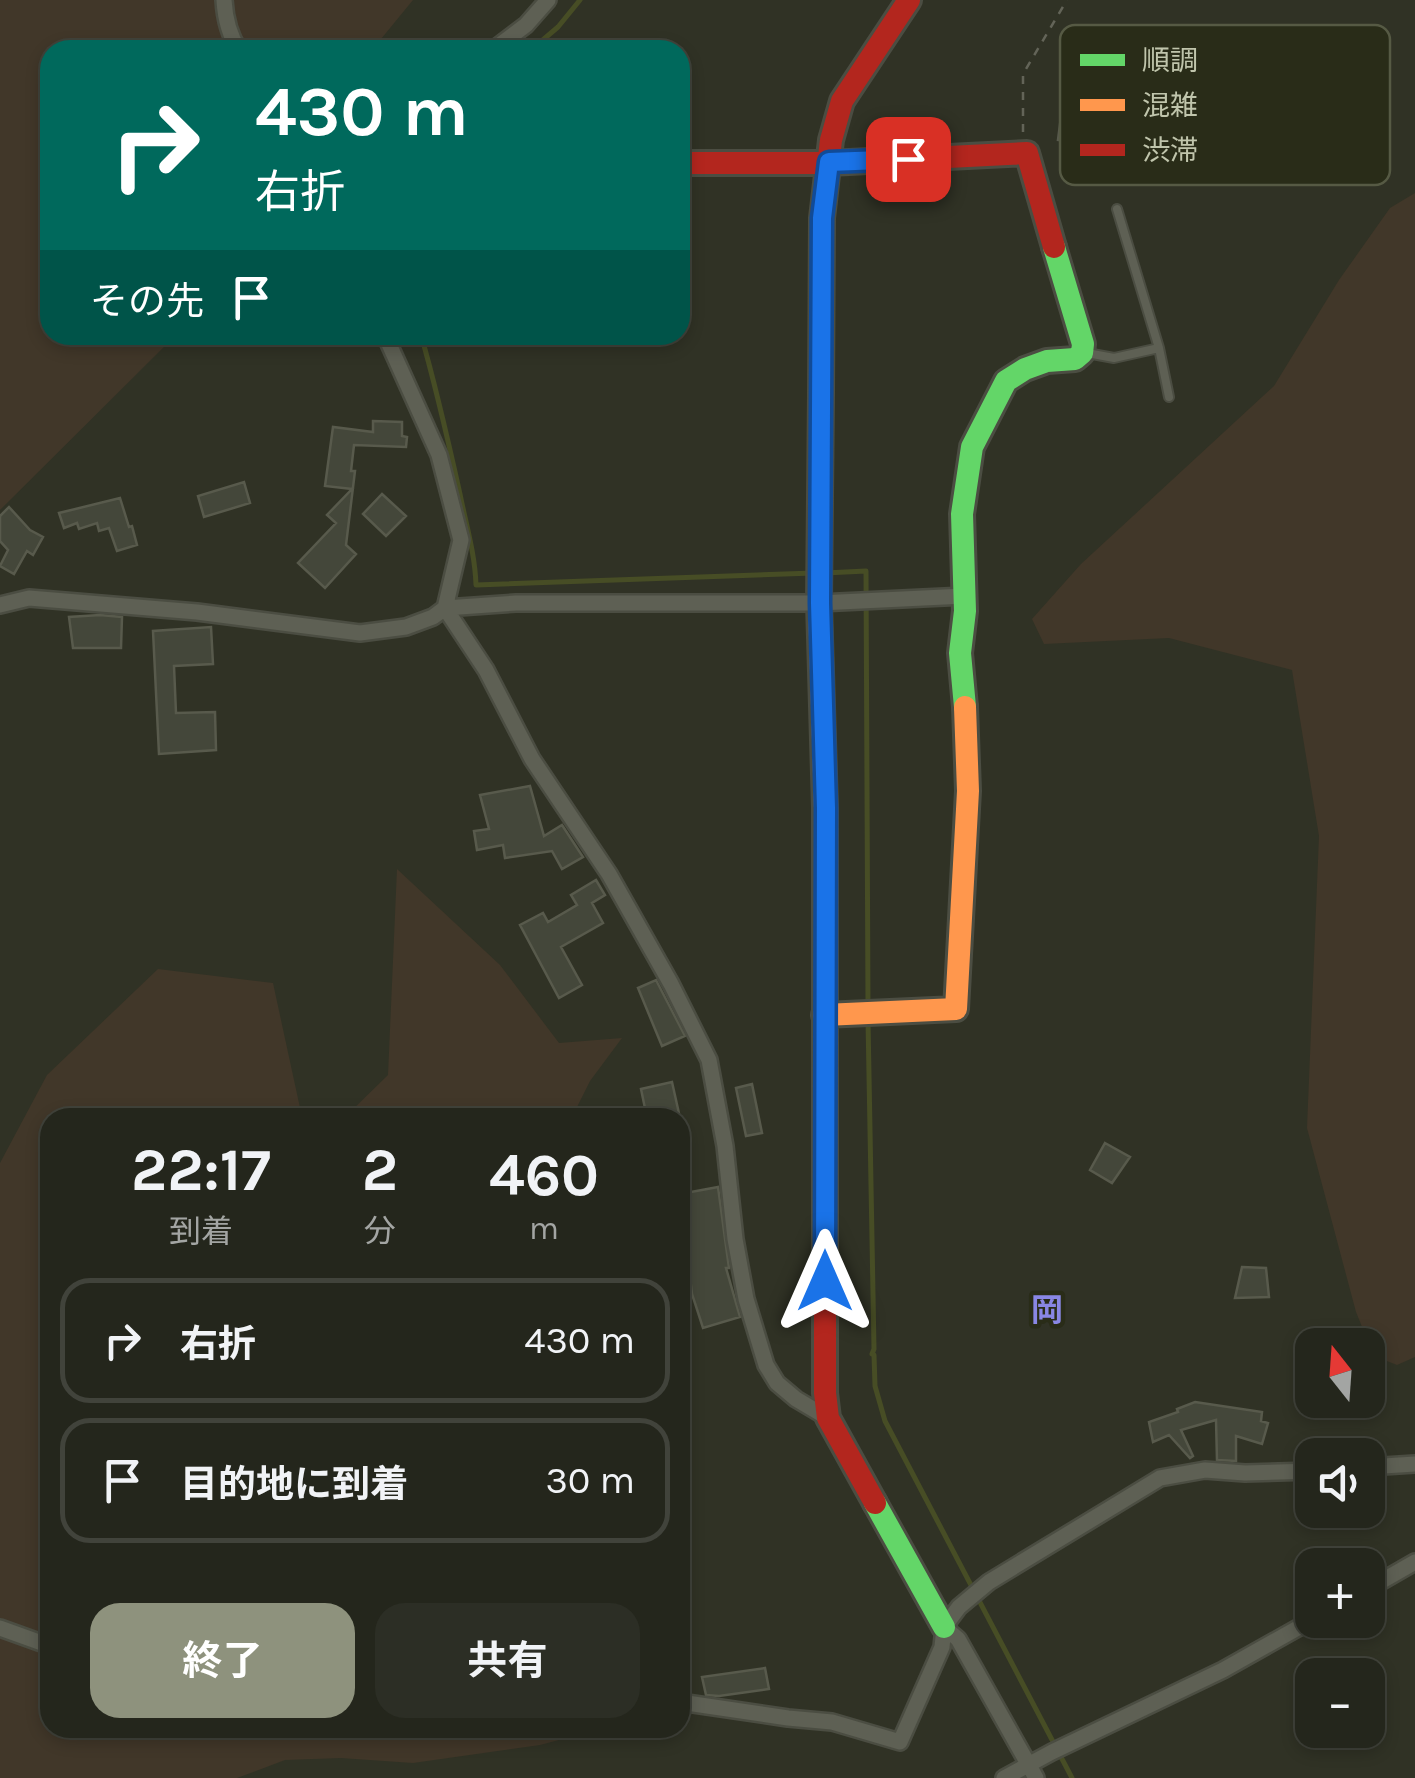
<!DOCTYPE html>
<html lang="ja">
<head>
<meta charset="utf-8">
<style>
	body { margin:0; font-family:Karla,"Noto Sans JP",sans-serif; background:#2c2e25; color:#f1f3f6; height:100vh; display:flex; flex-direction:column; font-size:38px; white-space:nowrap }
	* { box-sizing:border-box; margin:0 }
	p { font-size:32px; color:#a3a5a3 }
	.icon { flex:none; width:55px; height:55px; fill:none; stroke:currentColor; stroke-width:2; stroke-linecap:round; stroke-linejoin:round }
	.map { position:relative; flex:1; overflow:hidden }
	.details { position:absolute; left:40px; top:1108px; width:650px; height:630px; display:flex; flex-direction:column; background:#24261c; border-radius:30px; box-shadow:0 5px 15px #0003,0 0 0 2px #41433b }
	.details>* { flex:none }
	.banner { position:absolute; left:40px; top:40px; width:650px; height:305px; border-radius:30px; box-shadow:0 5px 15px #0003,0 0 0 2px #41433b; background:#00695c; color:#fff; overflow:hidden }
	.needle { width:65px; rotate:343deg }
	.controls { position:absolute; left:1295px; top:1328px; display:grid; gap:20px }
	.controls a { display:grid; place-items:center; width:90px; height:90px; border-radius:20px; background:#24261c; box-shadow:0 5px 15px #0003,0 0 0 2px #41433b; font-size:50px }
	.pin { position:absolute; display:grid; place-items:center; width:85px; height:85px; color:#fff; margin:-42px; border-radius:20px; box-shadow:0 5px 15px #0006 }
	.me { position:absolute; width:110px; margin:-55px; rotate:0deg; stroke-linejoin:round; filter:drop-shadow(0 0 8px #0008) }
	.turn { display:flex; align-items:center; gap:35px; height:210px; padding:0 50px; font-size:45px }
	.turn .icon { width:130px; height:130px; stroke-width:2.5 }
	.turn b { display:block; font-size:70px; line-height:85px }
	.then { display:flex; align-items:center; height:95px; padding:0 50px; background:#0003; gap:20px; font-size:38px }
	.eta { display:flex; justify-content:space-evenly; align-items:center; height:170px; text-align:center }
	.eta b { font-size:60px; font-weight:700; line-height:70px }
	.cta { display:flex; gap:20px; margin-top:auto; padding:20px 50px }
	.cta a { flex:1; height:115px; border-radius:30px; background:#8e927d; color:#fff; font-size:40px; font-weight:700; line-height:115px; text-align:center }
	.cta a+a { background:#2c2e25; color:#f1f3f6 }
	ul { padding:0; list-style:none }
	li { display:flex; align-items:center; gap:30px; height:125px; margin:0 20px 15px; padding:0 30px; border:5px solid #41433b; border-radius:30px }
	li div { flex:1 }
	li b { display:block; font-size:38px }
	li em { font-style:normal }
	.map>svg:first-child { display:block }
</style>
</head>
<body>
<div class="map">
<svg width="1415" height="1778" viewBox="0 0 1415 1778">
	<rect width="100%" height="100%" fill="#303225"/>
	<path fill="#413729" d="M0,0H413L372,50H50V335H176L0,510Z
		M1415,193V1357L1397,1365L1374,1356L1356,1312L1307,1128L1319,836L1292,670L1169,638L1044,644L1032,619L1081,564L1274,386L1339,280L1390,208Z
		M397,869L500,965L559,1043L622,1038L590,1081L572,1117H345L388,1075Z
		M158,969L273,983L302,1117L50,1118V1728H584L589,1732L540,1745L413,1763L341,1758L285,1760L237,1778H0V1163L47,1075Z"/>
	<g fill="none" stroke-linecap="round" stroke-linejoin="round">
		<path stroke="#474d25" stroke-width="5" d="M531,50L558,27L580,0
			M421,335C436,387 448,440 460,494C466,524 475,554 476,585L814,573
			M825,573L866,571L868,1004
			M868,1020L874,1349L872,1354L874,1355L875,1386L885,1421L1072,1778"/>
	</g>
	<path fill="#44473a" stroke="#585a4c" stroke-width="2.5" d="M1063,101L1090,104L1086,143L1058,140Z
		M373,421L402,422V436L407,437L406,447L354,445L351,471H355L346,545L356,554L325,588L298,563L336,523L327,515L352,489L325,486L333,427L373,432Z
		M244,482L250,503L204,517L198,496Z
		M382,494L406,516L386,536L363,514Z
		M120,498L129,527L132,526L137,545L117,551L109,528L99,531L97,523L79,529L77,523L64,528L59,513Z
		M9,507L30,530L43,537L33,555L27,551L14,574L0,566L8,550L0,541V516Z
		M100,615L122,617L121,648H73L69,617Z
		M211,627L213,664L174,666L176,713L215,712L216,750L159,754L153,631Z
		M530,786L544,836L562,825L583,857L562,869L552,851L505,858L503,845L477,850L474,831L489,829L480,795Z
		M596,880L605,895L592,903L603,923L561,947L582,985L559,998L520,925L543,913L548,922L577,905L571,895Z
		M656,980L685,1036L662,1046L638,988Z
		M672,1082L680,1118H647L641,1089Z
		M752,1084L762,1133L746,1136L736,1088Z
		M1105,1143L1130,1157L1112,1183L1090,1170Z
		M718,1187L729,1268H726L740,1317L703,1328L692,1294L680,1194Z
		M1242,1267L1266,1268L1269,1297L1235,1298Z
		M1195,1402L1262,1412L1261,1421L1268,1423L1262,1444L1236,1436V1461L1217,1460L1216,1420L1181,1430L1193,1456L1190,1458L1169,1435L1153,1442L1149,1422L1178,1412L1177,1409Z
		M765,1668L769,1689L719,1696L706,1695L702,1677Z"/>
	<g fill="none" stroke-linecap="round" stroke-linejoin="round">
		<defs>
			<path id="lane" d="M1159,348L1169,397
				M1087,353L1114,358L1159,348L1117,209"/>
			<path id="street" d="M224,0C225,18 229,35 239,50
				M493,50L526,25L548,0
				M387,335L389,344L439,455L461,540L445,608L486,670L532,759L609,874L671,984L709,1060L725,1146L735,1239L746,1299L766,1365L777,1383L796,1399L828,1418
				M0,605L29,598L197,612L360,633L406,627L433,617L445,608L516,603H819L965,596
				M1368,1467L1415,1464
				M1368,1589L1415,1562
				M944,1627L958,1639L1036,1778
				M0,1628L50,1646
				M680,1702L788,1718L832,1722L900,1742L942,1647L944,1627L959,1607L989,1582L1160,1478L1205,1470L1245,1473L1312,1471
				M1004,1778L1052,1752L1223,1670L1312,1620"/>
			<path id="fast" d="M965,707L960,653L965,611L962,514L972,447L1006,381L1025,369L1047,361L1075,359L1082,353L1083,344L1054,247
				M875,1503L944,1627"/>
			<path id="slow" d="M821,393L819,603L825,808V1067
				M824,1015L956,1009L968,791L965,707"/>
			<path id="jam" d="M680,163H829L1027,153L1054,247
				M821,393L822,218L831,140L842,101L909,0
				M825,1067V1393L828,1418L875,1503"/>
		</defs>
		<use href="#lane" stroke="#4b4d42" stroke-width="12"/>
		<use href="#street" stroke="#4b4d42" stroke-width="20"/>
		<use href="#fast" stroke="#4b4d42" stroke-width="28"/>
		<use href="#slow" stroke="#4b4d42" stroke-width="28"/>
		<use href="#jam" stroke="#4b4d42" stroke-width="28"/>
		<path stroke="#636458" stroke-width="2.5" stroke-dasharray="8 8" stroke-linecap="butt" d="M1023,132V74L1067,0"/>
		<use href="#lane" stroke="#5e6054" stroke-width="8"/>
		<use href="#street" stroke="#5e6054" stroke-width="15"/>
		<use href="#fast" stroke="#63d668" stroke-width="22"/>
		<use href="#slow" stroke="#ff974d" stroke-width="22"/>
		<use href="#jam" stroke="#b3261e" stroke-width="22"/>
	</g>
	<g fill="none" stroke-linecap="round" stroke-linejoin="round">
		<defs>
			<path id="route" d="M825,1281L826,808L820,603L822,218L829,162L908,159"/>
		</defs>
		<use href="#route" stroke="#114b97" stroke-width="25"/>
		<use href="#route" stroke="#1a73e8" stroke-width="18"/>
	</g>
	<g text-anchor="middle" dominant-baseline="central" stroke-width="9" stroke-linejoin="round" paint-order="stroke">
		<g font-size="32" font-weight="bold" fill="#8987e4" stroke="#292c18">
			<text x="1047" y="1310">岡</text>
		</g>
	</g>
	<rect x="1060" y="25" width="330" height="160" rx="15" fill="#292c18" stroke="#565a44" stroke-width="2.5"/>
	<rect x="1080" y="54" width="45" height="12" fill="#63d668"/>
	<rect x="1080" y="99" width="45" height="12" fill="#ff974d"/>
	<rect x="1080" y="144" width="45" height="12" fill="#b3261e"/>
	<g font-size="28" fill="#c0c5ac">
		<text x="1142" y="70">順調</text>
		<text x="1142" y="115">混雑</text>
		<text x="1142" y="160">渋滞</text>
	</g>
</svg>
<div class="controls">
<a><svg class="needle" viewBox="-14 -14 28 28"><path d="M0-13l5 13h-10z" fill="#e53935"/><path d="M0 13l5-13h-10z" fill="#a3a5a3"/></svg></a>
<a><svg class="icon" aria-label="sound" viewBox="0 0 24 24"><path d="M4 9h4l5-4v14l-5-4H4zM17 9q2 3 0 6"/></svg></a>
<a>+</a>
<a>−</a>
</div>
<div class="pin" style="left:908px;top:159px;background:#d93025"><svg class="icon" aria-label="arrive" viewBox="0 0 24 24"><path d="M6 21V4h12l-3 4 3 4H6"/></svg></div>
<svg class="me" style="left:825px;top:1281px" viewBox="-20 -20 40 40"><path d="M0-17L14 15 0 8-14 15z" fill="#1a73e8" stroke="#fff" stroke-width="4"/></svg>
<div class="banner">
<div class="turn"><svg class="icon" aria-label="right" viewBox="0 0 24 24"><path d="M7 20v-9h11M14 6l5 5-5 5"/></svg><div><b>430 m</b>右折</div></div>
<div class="then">その先<svg class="icon" aria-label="arrive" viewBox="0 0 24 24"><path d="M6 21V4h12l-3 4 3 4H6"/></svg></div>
</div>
<section class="details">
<div class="eta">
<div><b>22:17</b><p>到着</p></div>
<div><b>2</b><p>分</p></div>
<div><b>460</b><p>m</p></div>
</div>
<ul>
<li><svg class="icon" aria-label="right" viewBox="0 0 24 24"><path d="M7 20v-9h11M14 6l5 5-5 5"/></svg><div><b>右折</b></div><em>430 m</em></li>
<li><svg class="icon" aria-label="arrive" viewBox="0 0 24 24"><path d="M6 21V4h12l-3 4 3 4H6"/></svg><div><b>目的地に到着</b></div><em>30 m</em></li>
</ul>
<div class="cta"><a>終了</a><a>共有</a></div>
</section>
</div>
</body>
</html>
